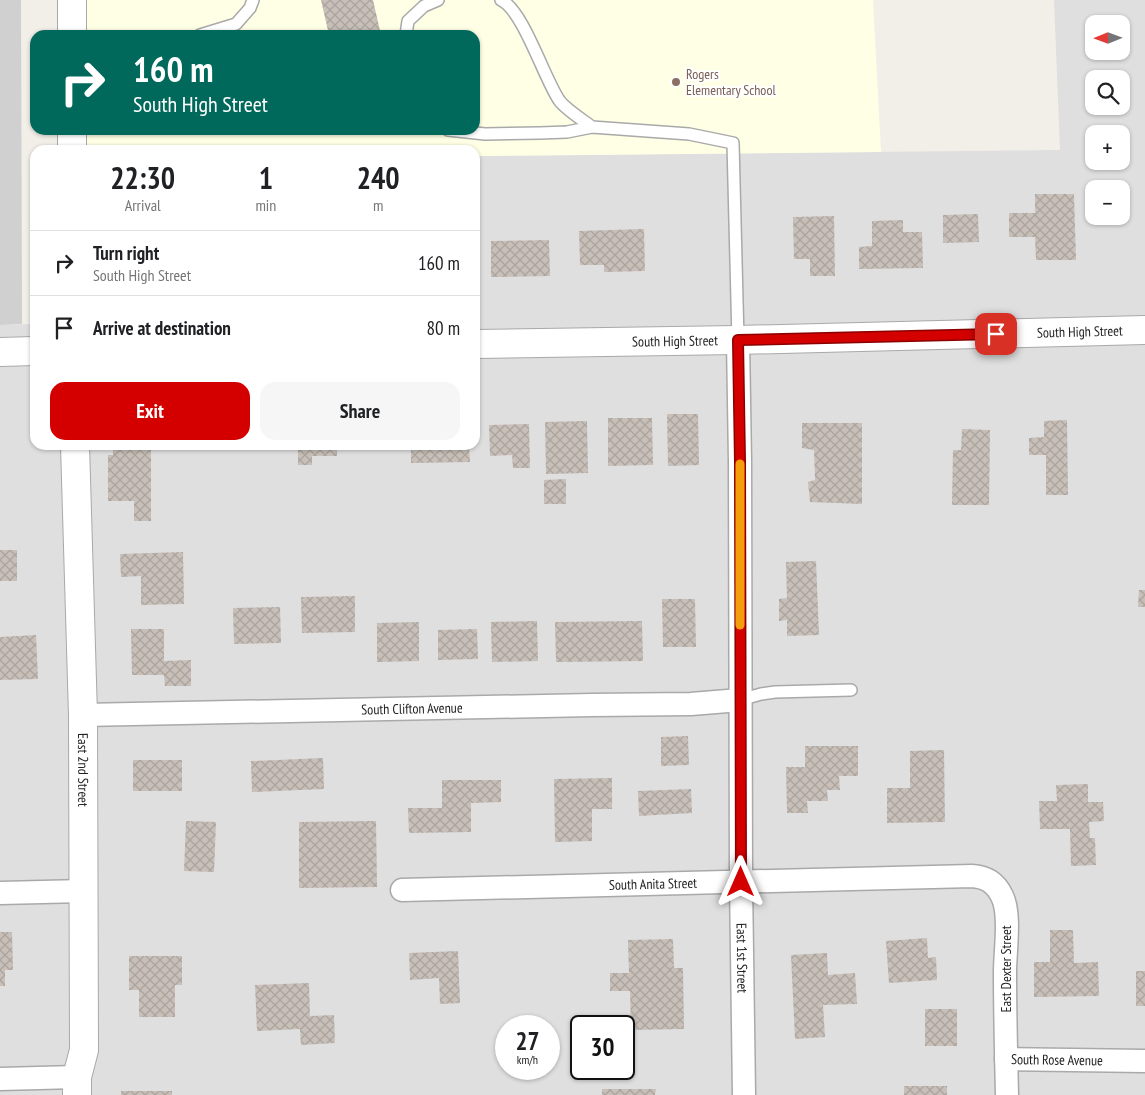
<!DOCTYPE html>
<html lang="en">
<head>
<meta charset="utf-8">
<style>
	body { margin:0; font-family:"PT Sans Narrow",sans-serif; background:#f6f6f6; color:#202124; height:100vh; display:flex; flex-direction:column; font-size:19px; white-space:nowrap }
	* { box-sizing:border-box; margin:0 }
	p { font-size:16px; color:#757577 }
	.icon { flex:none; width:28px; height:28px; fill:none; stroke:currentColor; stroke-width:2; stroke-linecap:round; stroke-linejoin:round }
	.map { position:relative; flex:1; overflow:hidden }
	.details { position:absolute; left:30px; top:145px; width:450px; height:305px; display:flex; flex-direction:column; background:#fff; border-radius:15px; box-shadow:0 1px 4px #0004 }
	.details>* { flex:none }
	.top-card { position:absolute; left:30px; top:30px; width:450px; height:105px; border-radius:15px; box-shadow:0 1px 4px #0004; background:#00695c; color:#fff; overflow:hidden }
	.needle { width:32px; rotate:269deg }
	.controls { position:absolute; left:1085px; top:15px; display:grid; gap:10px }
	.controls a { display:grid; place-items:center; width:45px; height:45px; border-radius:10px; background:#fff; box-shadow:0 1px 4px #0004; font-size:25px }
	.speed { position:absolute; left:495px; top:1015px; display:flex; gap:10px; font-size:25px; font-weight:700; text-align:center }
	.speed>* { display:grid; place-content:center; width:65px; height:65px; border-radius:50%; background:#fff; box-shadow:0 1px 4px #0004; line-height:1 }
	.speed small { font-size:12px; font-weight:400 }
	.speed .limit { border:2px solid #111; border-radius:8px; background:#fff; color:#111 }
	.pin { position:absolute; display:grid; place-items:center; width:42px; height:42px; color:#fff; margin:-21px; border-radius:10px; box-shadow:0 2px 8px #0006 }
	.me { position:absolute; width:55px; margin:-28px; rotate:0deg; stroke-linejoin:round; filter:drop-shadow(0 0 4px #0008) }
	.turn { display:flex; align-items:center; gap:18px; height:105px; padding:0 20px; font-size:22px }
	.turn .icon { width:65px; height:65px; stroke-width:2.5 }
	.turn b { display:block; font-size:35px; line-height:42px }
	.eta { display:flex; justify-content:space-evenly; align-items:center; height:85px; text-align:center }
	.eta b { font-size:30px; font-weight:700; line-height:35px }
	.primary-button { display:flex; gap:10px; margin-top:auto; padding:10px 20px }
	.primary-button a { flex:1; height:58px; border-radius:15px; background:#d40000; color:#fff; font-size:20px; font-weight:700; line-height:58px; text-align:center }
	.primary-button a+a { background:#f6f6f6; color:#202124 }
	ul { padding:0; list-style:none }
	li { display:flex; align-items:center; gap:15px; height:65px; padding:0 20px; border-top:1px solid #e0e0e0 }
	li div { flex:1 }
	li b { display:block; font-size:19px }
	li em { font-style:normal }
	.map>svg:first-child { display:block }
</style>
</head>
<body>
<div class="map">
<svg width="1145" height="1095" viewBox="0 0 1145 1095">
	<defs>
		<pattern id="building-cross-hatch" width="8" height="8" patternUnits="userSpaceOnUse" patternTransform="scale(1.25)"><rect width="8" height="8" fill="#c7bfb8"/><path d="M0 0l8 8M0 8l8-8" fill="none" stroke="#aba49e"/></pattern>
	</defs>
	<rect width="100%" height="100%" fill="#f2efe9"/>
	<path fill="#e0dfdf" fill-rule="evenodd" d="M1054,0H1145V1095H0V325L35,324V445H475V156L1060,150ZM1094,24H1121V51H1094ZM1094,79H1121V106H1094ZM1094,134H1121V161H1094ZM1094,189H1121V216H1094ZM506,1026H549V1069H506ZM581,1026H624V1069H581Z"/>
	<path fill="#ffffe5" d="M71,0H873L881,152L475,156V150H73V130H475V35H72Z"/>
	<path fill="#d0d0d0" d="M0,0H21L22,324L0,325Z"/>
	<path fill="url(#building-cross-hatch)" d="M321,0H373L381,35H329Z
		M1035,194H1074L1076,260H1036L1035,237H1009V213H1035Z
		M978,214L979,242L943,243V215Z
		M834,216L835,276H810V259H794L793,217Z
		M903,220V232H922L923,268L859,269V247L872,246V221Z
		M644,229L645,271L604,272V265H580L579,231Z
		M549,240L550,276L491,277V241Z
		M667,414H698L699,465L668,466Z
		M608,418H652L653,465L608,466Z
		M1067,420L1068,495H1046V455H1029V438L1044,437V421Z
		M587,421L588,473L546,474L545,422Z
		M802,423H862V504L810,502L808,482L815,480L814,450L802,448Z
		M529,424L530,468H513L512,455L490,456L489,425Z
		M962,429L990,430L989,505H952L953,450H961Z
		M113,445H151V521H134V501H108V455H113Z
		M298,445H337V456H312V465H298Z
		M411,445H469L470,462L411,463Z
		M566,479V504H544V480Z
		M0,550H17V581H0Z
		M183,552L184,604L141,605V576L121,577L120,554Z
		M816,561L819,635L787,636V620L779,621V599L787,598L786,562Z
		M1139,590H1145V607H1138Z
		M355,596V632L302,633L301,597Z
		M662,599H695L696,647H663Z
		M280,607L281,643L234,644L233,608Z
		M537,621L538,661L492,662L491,622Z
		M642,621L643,661L556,662L555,622Z
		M419,622V661L377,662V623Z
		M131,629H164V661L191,660V686H165L164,675H132Z
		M477,629L478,659L438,660V630Z
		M36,635L38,679L0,680V637Z
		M688,736L689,765L661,766V737Z
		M805,746H858V776H839L840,790H827L828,801H807L808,813H787L786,767H805Z
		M944,750L945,822L887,823V788H910V751Z
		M323,758L324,789L252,792L251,761Z
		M133,760H182V791H133Z
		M612,778V809H592V841L555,842L554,779Z
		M442,780H501V802L471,803V832L409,833L408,808H442Z
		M1088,784V802H1103L1104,821L1089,822L1090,838H1095L1096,865L1071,866L1070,829H1040L1039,801H1057L1056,785Z
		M691,789L692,813L639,816L638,791Z
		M186,821L216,822L214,872L184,871Z
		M376,821L377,887L299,888V822Z
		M1050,930H1073L1074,963L1098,962L1099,996L1034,997V962H1050Z
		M0,932H12L13,970H5V986H0Z
		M927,938L928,958L936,957L937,980L889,983L886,941Z
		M673,939L674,968H683L684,1029L631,1030L630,991H610V973H629L628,940Z
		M458,951L460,1003L440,1004L439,978L410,980L409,953Z
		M827,953L828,975L855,973L857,1004L823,1005L825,1037L795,1039L791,955Z
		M129,956H182V985H175V1017H139V990H129Z
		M1136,971H1145V1006H1136Z
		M309,983L310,1016L334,1015L335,1043L301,1045L300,1029L257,1031L255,985Z
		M925,1009H957V1046H925Z
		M904,1086H947V1095H904Z
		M602,1089H656L655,1095H602Z
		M121,1091H172V1095H121Z"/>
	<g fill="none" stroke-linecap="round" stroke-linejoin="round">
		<defs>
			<path id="service" d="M501,0C523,10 544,78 559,100C564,108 584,121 592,127
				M200,35L236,24L250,8L253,0
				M406,35L408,21L424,6L438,0
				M448,130L485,134L540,133L567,132L592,127L689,134L733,143L738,340
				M740,700L761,694L775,692L851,690"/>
			<g id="minor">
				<path id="s1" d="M738,340L740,462L741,882L744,1095"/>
				<path id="s2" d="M83,715L592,705L691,704L740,700"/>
				<path id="s3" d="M402,890L972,876C986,877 995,882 1002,896C1011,914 1005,951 1005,972C1005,1013 1006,1054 1007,1095"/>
				<path d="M0,893L84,891"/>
				<path id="s4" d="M1006,1059L1145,1061"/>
				<path d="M0,1079L77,1077"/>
			</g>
			<g id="tertiary">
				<path d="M72,0V35"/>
				<path d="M72,130V150"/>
				<path id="s5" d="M475,344L738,340L1145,330"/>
				<path d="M0,352L35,351"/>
				<path id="s6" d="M75,445L83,715L84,1050L77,1077V1095"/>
			</g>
		</defs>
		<use href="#service" stroke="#a9a9a9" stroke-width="14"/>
		<use href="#minor" stroke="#a9a9a9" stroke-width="25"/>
		<use href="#tertiary" stroke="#a9a9a9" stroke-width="30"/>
		<use href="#service" stroke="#fff" stroke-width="11"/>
		<use href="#minor" stroke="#fff" stroke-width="22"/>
		<use href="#tertiary" stroke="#fff" stroke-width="28"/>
	</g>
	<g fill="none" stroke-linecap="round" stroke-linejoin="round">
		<defs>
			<path id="route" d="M741,882L740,462L738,340L996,334"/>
		</defs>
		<use href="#route" stroke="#8a0000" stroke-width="12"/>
		<use href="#route" stroke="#d40000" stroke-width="9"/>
		<path stroke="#f59e0b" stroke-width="9" d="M740,464V625"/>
	</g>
	<circle fill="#8d6e63" stroke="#fff" stroke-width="2" cx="676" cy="82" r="5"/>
	<g text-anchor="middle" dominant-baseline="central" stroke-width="4" stroke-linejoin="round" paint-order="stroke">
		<g font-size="14" fill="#785e54" stroke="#fff" text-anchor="start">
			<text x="686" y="74">Rogers<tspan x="686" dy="16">Elementary School</tspan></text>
		</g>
		<g font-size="14" fill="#222" stroke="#fff">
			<text stroke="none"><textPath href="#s5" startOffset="605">South High Street</textPath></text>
			<text stroke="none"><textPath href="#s5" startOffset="200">South High Street</textPath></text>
			<text stroke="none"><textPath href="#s2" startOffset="329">South Clifton Avenue</textPath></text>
			<text stroke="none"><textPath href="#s6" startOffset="325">East 2nd Street</textPath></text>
			<text stroke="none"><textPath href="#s3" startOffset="251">South Anita Street</textPath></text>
			<text stroke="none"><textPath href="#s1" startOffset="618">East 1st Street</textPath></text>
			<text transform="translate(1006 969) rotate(-90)">East Dexter Street</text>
			<text stroke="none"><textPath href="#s4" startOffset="51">South Rose Avenue</textPath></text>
		</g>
	</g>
</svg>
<div class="controls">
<a><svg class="needle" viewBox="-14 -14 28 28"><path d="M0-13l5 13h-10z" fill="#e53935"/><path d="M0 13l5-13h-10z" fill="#757577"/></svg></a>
<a><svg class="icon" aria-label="search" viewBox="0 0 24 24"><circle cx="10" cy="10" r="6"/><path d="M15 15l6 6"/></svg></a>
<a>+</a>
<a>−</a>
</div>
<div class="speed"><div>27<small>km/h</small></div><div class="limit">30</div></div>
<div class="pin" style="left:996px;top:334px;background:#d93025"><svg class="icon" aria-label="arrive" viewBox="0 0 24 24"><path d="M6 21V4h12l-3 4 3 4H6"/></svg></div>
<svg class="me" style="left:741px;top:882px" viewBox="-20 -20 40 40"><path d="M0-17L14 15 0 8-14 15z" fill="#d40000" stroke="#fff" stroke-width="4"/></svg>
<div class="top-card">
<div class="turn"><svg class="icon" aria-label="right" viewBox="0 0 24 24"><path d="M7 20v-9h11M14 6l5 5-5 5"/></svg><div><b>160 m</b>South High Street</div></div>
</div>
<section class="details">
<div class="eta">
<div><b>22:30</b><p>Arrival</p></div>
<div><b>1</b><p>min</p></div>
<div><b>240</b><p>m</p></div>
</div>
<ul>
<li><svg class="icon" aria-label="right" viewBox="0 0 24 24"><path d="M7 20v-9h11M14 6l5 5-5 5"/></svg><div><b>Turn right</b><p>South High Street</p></div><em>160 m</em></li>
<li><svg class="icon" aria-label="arrive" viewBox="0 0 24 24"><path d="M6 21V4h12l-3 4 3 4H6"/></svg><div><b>Arrive at destination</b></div><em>80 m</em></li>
</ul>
<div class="primary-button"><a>Exit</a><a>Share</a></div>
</section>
</div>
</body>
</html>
